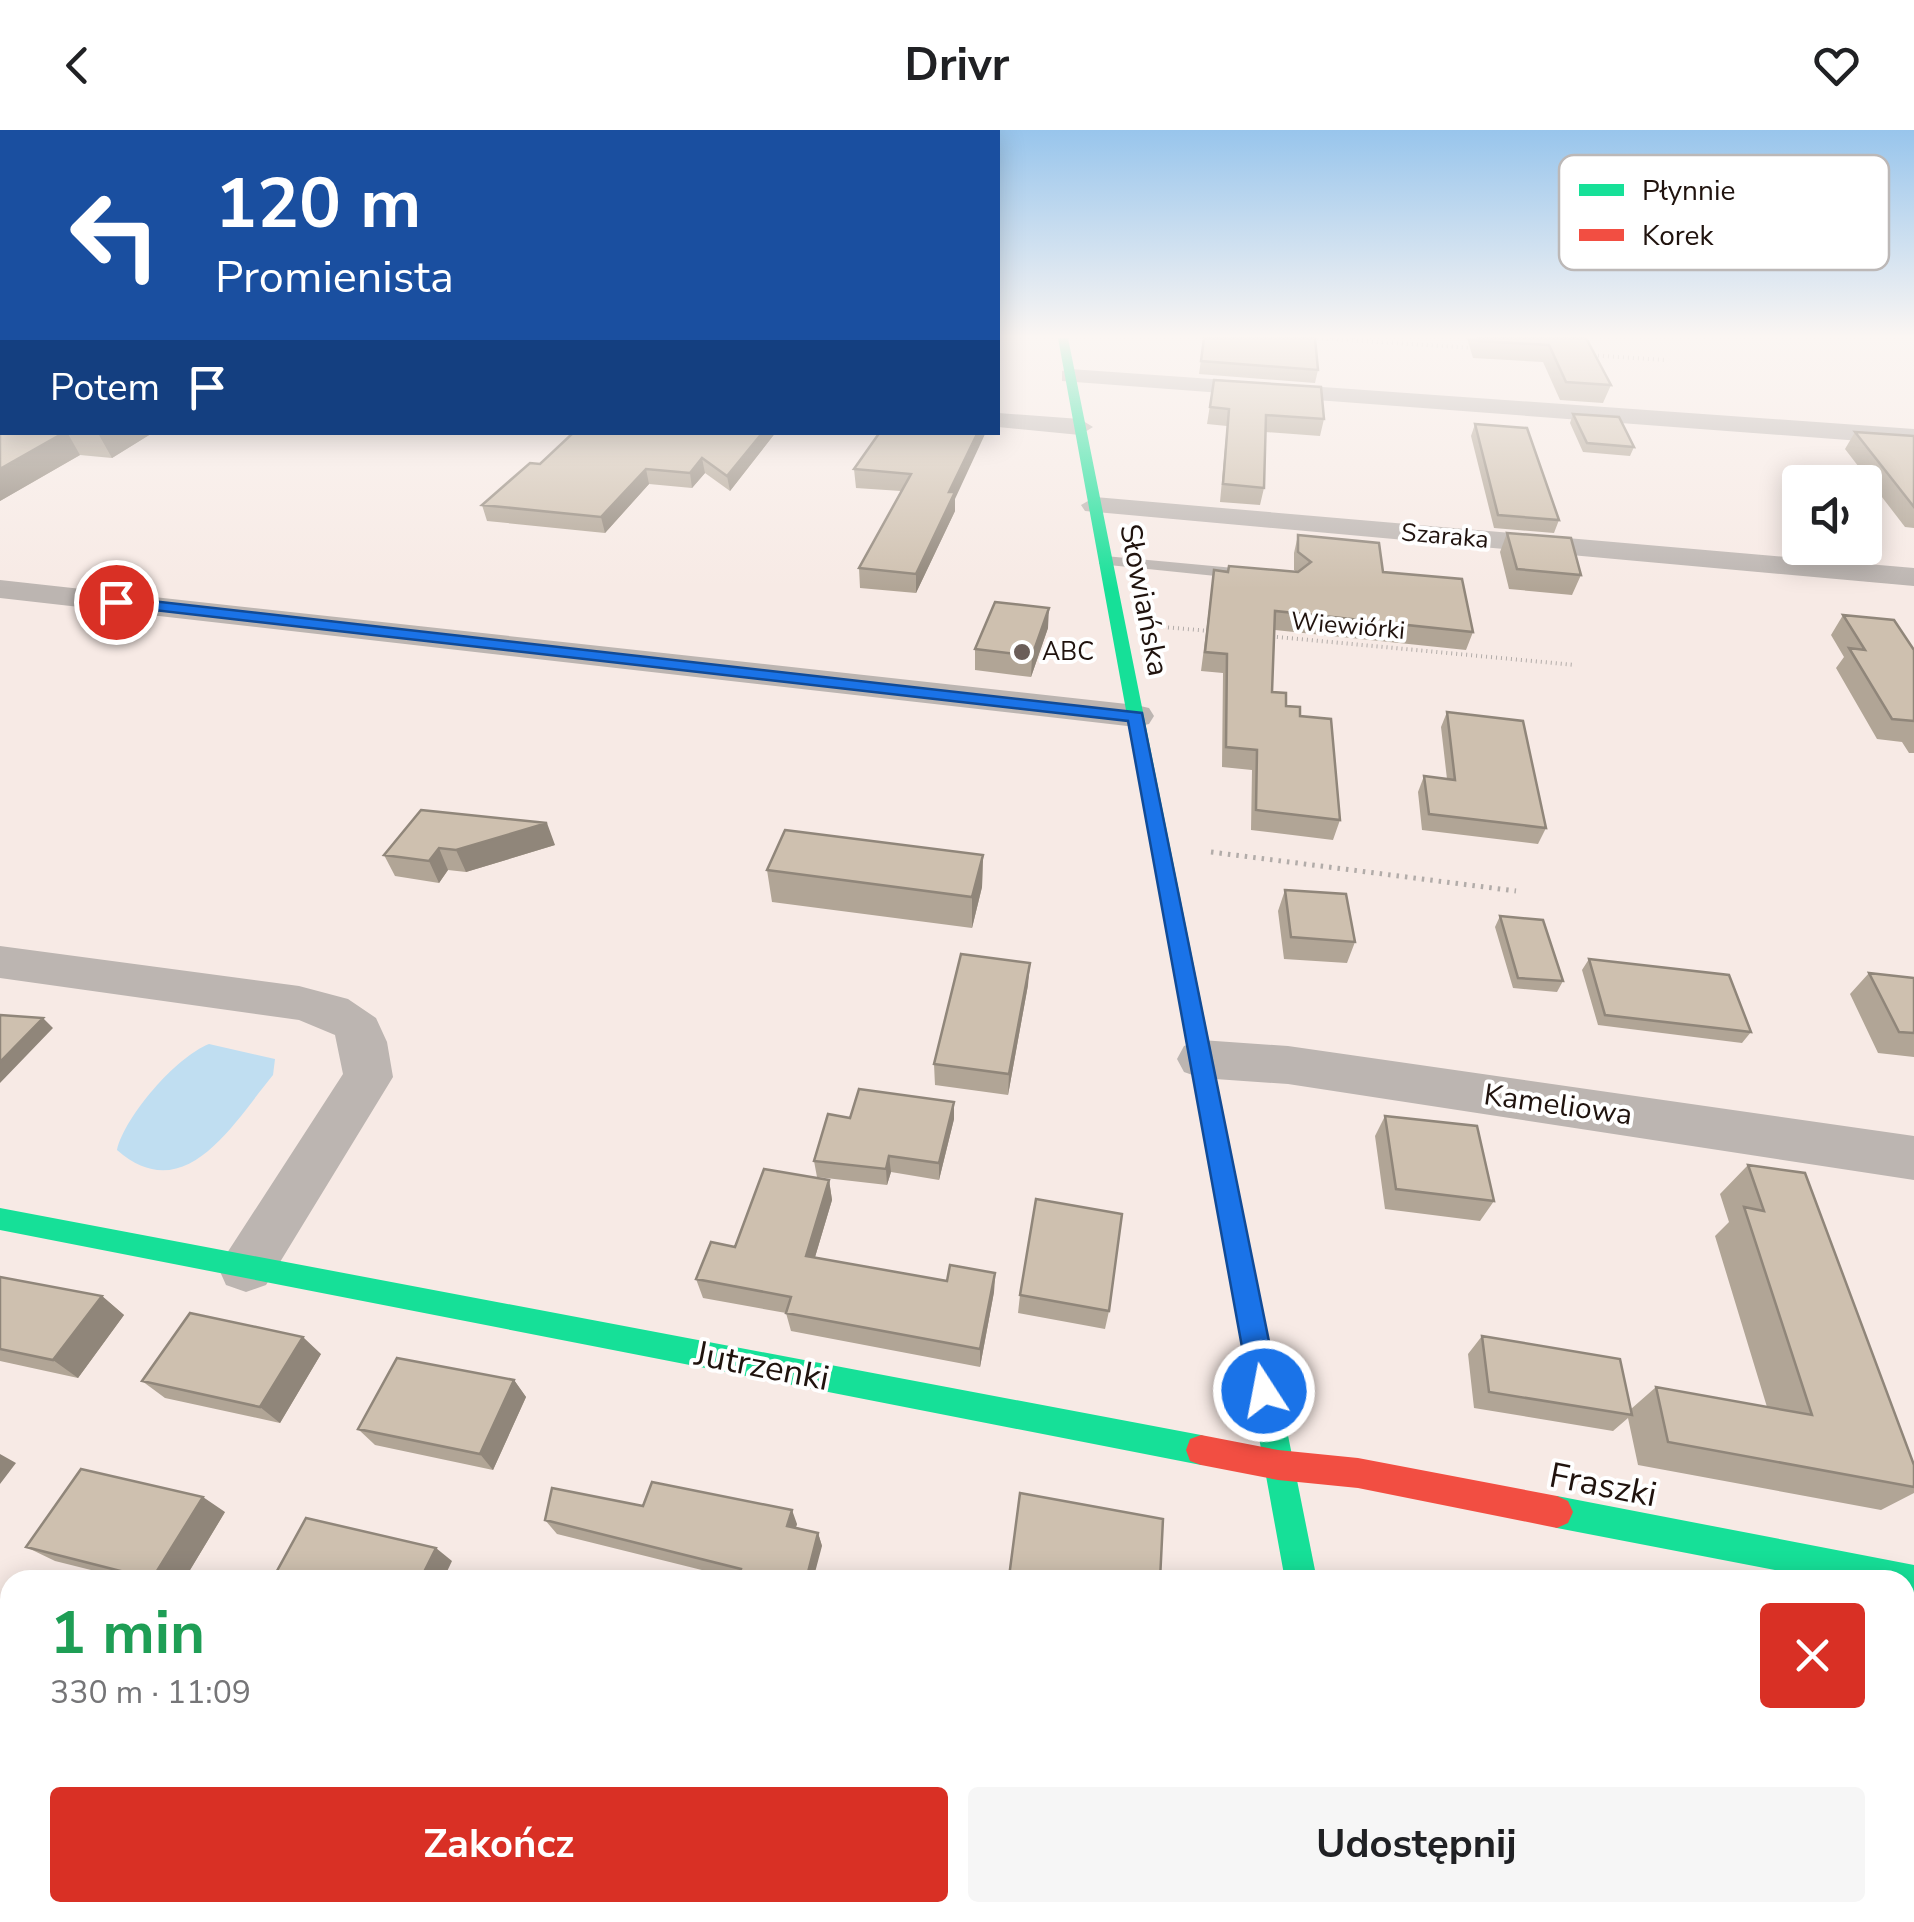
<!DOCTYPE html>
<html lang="pl">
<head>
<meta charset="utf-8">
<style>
	body { margin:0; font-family:"Nunito Sans",sans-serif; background:#f6f6f6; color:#202124; height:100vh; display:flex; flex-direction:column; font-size:38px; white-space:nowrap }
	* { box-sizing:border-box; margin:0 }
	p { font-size:32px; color:#757577 }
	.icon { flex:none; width:55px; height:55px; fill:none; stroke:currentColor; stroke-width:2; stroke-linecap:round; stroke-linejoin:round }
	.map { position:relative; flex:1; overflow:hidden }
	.sheet { position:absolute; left:0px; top:1440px; width:1915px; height:352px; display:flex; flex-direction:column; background:#fff; border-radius:30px 30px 0 0; box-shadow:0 5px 25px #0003 }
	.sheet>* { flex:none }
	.hud { position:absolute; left:0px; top:0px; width:1000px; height:305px; box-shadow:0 5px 25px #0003; background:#1a4fa0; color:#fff; overflow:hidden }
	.controls { position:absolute; left:1782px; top:335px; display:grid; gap:20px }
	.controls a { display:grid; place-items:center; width:100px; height:100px; border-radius:10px; background:#fff; box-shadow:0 5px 25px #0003; font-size:50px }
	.pin { position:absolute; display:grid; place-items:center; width:85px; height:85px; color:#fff; margin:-42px; border:5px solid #fff; border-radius:50%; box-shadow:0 2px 10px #0007 }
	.me { position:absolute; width:110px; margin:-55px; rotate:349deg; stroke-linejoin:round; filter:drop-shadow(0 0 8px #0008) }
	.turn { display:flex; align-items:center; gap:35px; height:210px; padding:0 50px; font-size:45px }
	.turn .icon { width:130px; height:130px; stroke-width:2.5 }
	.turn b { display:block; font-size:70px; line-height:85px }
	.then { display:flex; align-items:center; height:95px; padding:0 50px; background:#0003; gap:20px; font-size:38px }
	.round { display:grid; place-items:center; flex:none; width:105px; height:105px; border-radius:10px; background:#f6f6f6 }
	.overview { display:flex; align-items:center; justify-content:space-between; height:170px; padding:0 50px }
	h1 { font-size:60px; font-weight:700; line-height:75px; color:#1e9e55 }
	.button { display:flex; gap:20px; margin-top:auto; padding:20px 50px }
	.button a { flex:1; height:115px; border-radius:10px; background:#d93025; color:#fff; font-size:40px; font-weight:700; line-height:115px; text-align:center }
	.button a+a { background:#f6f6f6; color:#202124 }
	header { display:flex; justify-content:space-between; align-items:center; height:130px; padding:0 50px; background:#fff; font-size:45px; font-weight:700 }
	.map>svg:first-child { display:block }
</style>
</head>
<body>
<header><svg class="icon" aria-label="back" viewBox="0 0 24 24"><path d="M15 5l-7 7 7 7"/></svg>Drivr<svg class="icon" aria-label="heart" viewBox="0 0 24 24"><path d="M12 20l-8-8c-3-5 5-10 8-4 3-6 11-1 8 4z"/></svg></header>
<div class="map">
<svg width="1914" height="1792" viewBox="0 0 1914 1792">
	<rect width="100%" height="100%" fill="#f7eae5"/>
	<path fill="#c0def1" d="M209,914L275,929L273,945C234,992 185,1080 117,1020C125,986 176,927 209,914Z"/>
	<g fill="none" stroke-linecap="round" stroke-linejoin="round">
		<path stroke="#b2aca9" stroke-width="4" stroke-dasharray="1 4" stroke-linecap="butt" d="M1312,208L1476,218
			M1588,225L1665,230
			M1163,497L1210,501
			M1267,506L1575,535"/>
		<path stroke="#b2aca9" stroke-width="5" stroke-dasharray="2.5 6" stroke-linecap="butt" d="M1211,722L1516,761"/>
		<path fill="#bcb5b1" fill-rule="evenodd" d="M1105,426L1245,439L1253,444L1245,449L1099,434V428Z"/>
		<path fill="#bcb5b1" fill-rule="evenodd" d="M1070,239L1914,299V315L1062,251V241Z
			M998,283L1080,289L1093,297L1080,305L998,297Z
			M1095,367L1914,438V456L1085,381L1081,375Z
			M0,450L1136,575L1149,578L1154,586L1149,594L1136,597L0,468Z
			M0,816L299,856L348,869L376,888L387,912L393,947L266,1155L246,1162L226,1155L218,1137L343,944L335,905L299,890L0,848Z
			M1201,910L1288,916L1914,1006V1050L1288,954L1201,948L1184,942L1177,929L1184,916Z
			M0,1533L10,1535V1607L0,1605Z
			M485,1782H571L574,1792H489Z"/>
		<path fill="#16e098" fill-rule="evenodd" d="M1058,208H1068L1317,1450H1285Z
			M0,1078L1201,1305L1212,1309L1216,1320L1212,1331L1201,1335L0,1100Z
			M1557,1366L1914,1435V1467L1905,1465V1450H1826L1557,1398L1546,1393L1541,1382L1546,1371Z
			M1346,1782H1384L1386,1792H1348Z"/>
		<path fill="#f24e42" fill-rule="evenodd" d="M1201,1305L1278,1320L1358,1328L1557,1366L1568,1371L1573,1382L1568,1393L1557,1398L1358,1358L1278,1350L1201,1335L1190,1331L1186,1320L1190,1309Z"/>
	</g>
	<path fill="#b1a596" d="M1204,208L1318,240L1315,253L1199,244Z
		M1467,208H1586L1611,255L1603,273L1560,270L1543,232L1473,228Z
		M1214,250L1324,289L1320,306L1265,302L1264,358L1260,375L1220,372L1227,296L1207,294Z
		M0,272L2,302H154L112,328L80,325L0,371Z
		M1573,284L1634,317L1630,326L1583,322L1570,293Z
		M1475,294L1559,390L1554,403L1494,398L1471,306Z
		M574,302H776L730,361L705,343L692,358L649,354L605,403L487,391L482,375L540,334Z
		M880,302L955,369V381L916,463L860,458L859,438L901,361L856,358L854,339Z
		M1855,302L1914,306V398L1905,397L1845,319Z
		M1507,403L1581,445L1572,465L1509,459L1500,422Z
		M1298,405L1383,442L1473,502L1466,520L1275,500L1272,562L1286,576L1300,586L1340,690L1333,710L1251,700L1252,640L1222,637L1223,543L1201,541L1214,440L1297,442L1294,440V423Z
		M1843,485L1914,520V623H1909L1902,612L1877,609L1836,538L1844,527L1831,505Z
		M1048,498L1031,547L975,540V519Z
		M1447,582L1546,698L1538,714L1422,700L1418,662L1424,646L1447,649L1441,597Z
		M421,680L555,715L466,742L448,740L439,753L395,746L384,725Z
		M983,725L982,757L972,798L772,772L767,740Z
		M1285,760L1355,812L1347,833L1284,829L1278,781Z
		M1500,786L1563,851L1557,862L1513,858L1495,797Z
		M1589,829L1751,902L1742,913L1598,895L1582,840Z
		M1869,843L1914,848V927L1878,923L1850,864Z
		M1028,855L1008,965L935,955L934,934Z
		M954,972V989L939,1050L891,1042L887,1055L817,1047L814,1031Z
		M1385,986L1494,1071L1480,1091L1385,1079L1375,1006Z
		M1748,1035L1914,1357V1363L1881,1380L1638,1335L1628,1288L1613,1301L1474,1278L1468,1224L1482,1206L1631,1279L1656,1257L1767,1277L1715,1106L1729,1092L1720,1064Z
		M829,1050L832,1070L815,1127L947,1151L995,1143L994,1162L980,1237L791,1201L786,1183L703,1168L696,1149L735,1117Z
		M0,1147L102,1166L124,1185L78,1248L0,1231Z
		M1020,1165L1109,1181L1105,1199L1018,1183Z
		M321,1224L280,1293L165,1268L142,1251Z
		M514,1250L526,1267L493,1340L375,1315L358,1299Z
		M643,1376L797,1394L796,1397L818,1403L822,1416L738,1449L557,1404L545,1390Z
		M225,1382L184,1450H131L55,1431L26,1417Z
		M1852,1782H1905L1914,1792H1855Z"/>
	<path fill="#90867a" d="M65,302H67L80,325L0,371V339Z
		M103,302H154L112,328L99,305Z
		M763,302H776L730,361L727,346Z
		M978,302H986L955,369V381L916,463V444L949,362Z
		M702,328L705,343L692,358L690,343Z
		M646,339L649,354L605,403L601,387Z
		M1049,478L1048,498L1031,547L1032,526Z
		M547,693L555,715L466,742L456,720Z
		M439,718L448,740L439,753L429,731Z
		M983,725L982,757L972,798V767Z
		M1030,833L1028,855L1008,965L1009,944Z
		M43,888L53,898L0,953V932Z
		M954,972V989L939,1050V1033Z
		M889,1026L891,1042L887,1055L886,1039Z
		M829,1050L832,1070L810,1144L806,1126Z
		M995,1143L994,1162L980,1237V1219Z
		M102,1166L124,1185L78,1248L53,1230Z
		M303,1207L321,1224L280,1293L260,1277Z
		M514,1250L526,1267L493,1340L480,1324Z
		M0,1324L16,1333L0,1354Z
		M203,1367L225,1382L184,1450L152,1449Z
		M792,1380L797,1394L792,1409L787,1396Z
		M818,1403L822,1416L813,1450H806Z
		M436,1418L452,1431L443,1450H420Z
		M81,1782L104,1783L136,1792H105Z"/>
	<path fill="#cec0af" stroke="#90867a" stroke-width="2.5" d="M1204,208H1315L1318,240L1201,231Z
		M1478,208H1586L1611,255L1566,252L1549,215L1479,211Z
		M1214,250L1321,257L1324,289L1266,285L1264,358L1223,354L1229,279L1210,277Z
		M2,270V296L0,295V272Z
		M1573,284L1619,287L1634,317L1587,313Z
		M1475,294L1527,298L1559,390L1498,385Z
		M2,296V302H65L0,339V297Z
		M574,302H763L727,346L702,328L690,343L646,339L601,387L482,375L530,333L540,334Z
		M880,302H978L949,362H955L916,444L859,438L911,344L854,339Z
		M1855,302L1914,306V377Z
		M1507,403L1571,408L1581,445L1517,439Z
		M1298,405L1379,413L1383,442L1462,449L1473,502L1275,481L1272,562L1286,563V576L1300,577V586L1331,589L1340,690L1256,680L1257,620L1226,617L1227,524L1205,522L1214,440L1228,442L1229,436L1298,442L1311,432L1298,422Z
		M995,472L1049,478L1032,526L975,519Z
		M1843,485L1894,490L1914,520V591L1892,589L1849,518L1865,520Z
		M1447,582L1523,591L1546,698L1429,684L1424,646L1455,650Z
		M421,680L547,693L456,720L439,718L429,731L384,725Z
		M785,700L983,725L972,767L767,740Z
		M1285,760L1346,764L1355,812L1291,807Z
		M1500,786L1543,790L1563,851L1518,848Z
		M961,824L1030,833L1009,944L934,934Z
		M1589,829L1729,845L1751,902L1605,885Z
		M1869,843L1914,848V903L1899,902Z
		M0,885L43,888L0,932Z
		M859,959L954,972L939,1033L889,1026L886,1039L814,1031L828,984L850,988Z
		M1385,986L1477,996L1494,1071L1396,1059Z
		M1748,1035L1805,1043L1914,1335V1357L1668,1312L1656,1257L1812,1285L1744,1077L1764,1081Z
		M764,1039L829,1050L806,1126L947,1151L950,1135L995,1143L980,1219L786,1183L791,1167L696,1149L711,1112L735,1117Z
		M1036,1069L1122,1084L1109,1181L1020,1165Z
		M0,1147L102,1166L53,1230L0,1219Z
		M190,1183L303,1207L260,1277L142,1251Z
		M1482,1206L1620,1229L1632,1285L1489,1262Z
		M397,1228L514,1250L480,1324L358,1299Z
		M81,1339L203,1367L152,1449L26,1417Z
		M652,1352L792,1380L787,1396L818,1403L806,1450H738L741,1439L545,1390L552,1358L643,1376Z
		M1020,1363L1163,1389L1160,1450H1028L1009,1447Z
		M306,1388L436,1418L420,1450H272Z
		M10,1735V1782H81L106,1790L105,1792H0V1751Z
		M1905,1771L1914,1773V1792H1890L1887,1782H1905Z
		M1034,1782H1148V1792H1033Z"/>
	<linearGradient id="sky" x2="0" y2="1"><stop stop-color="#98c5ec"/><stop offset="0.45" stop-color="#fbf6f3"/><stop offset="1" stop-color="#fbf6f3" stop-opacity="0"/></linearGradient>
	<rect width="1914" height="459" fill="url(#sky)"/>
	<path fill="#1a73e8" stroke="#114b97" stroke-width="2.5" d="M116,467L1142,583L1279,1261L1275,1271L1264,1275L1254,1271L1250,1261L1128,591L110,475V469Z"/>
	<circle fill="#6b5e59" stroke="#fff" stroke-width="4" cx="1022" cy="522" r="10"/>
	<g text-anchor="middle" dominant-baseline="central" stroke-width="8" stroke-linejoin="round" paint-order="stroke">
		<g font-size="25" fill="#20130e" stroke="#fff">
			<text transform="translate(1445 406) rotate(5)">Szaraka</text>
			<text transform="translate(1348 496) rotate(5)">Wiewiórki</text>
		</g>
		<g font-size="25" fill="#20130e" stroke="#fff" text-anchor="start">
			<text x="1042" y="522">ABC</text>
		</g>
		<g font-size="30" fill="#20130e" stroke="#fff">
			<text transform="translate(1144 470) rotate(79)">Słowiańska</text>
			<text transform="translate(1558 975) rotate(8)">Kameliowa</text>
		</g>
		<g font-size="35" fill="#20130e" stroke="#fff">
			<text transform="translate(762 1236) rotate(11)">Jutrzenki</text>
			<text transform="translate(1603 1355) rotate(11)">Fraszki</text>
		</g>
	</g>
	<rect x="1559" y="25" width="330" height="115" rx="15" fill="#fff" stroke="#bcb8b7" stroke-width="2.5"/>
	<rect x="1579" y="54" width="45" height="12" fill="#16e098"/>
	<rect x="1579" y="99" width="45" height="12" fill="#f24e42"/>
	<g font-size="28" fill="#20130e">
		<text x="1642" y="70">Płynnie</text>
		<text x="1642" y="115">Korek</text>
	</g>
</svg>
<div class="controls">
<a><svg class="icon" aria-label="sound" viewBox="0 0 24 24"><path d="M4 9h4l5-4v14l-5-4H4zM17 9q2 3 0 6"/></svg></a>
</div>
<div class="pin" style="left:116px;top:472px;background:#d93025"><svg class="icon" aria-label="arrive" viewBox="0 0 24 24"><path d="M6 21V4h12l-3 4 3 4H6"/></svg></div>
<svg class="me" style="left:1264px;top:1261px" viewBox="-20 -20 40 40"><circle r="17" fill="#1a73e8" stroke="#fff" stroke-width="3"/><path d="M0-11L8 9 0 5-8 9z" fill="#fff"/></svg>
<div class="hud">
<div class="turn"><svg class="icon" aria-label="left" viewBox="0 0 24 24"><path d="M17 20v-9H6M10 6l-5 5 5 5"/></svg><div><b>120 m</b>Promienista</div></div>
<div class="then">Potem<svg class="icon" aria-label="arrive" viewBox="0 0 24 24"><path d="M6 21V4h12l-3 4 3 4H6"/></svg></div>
</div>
<section class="sheet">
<div class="overview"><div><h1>1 min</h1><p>330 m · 11:09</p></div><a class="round" style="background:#d93025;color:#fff"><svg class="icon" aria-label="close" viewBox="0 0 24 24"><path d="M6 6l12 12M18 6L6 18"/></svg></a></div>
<div class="button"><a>Zakończ</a><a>Udostępnij</a></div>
</section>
</div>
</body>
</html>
